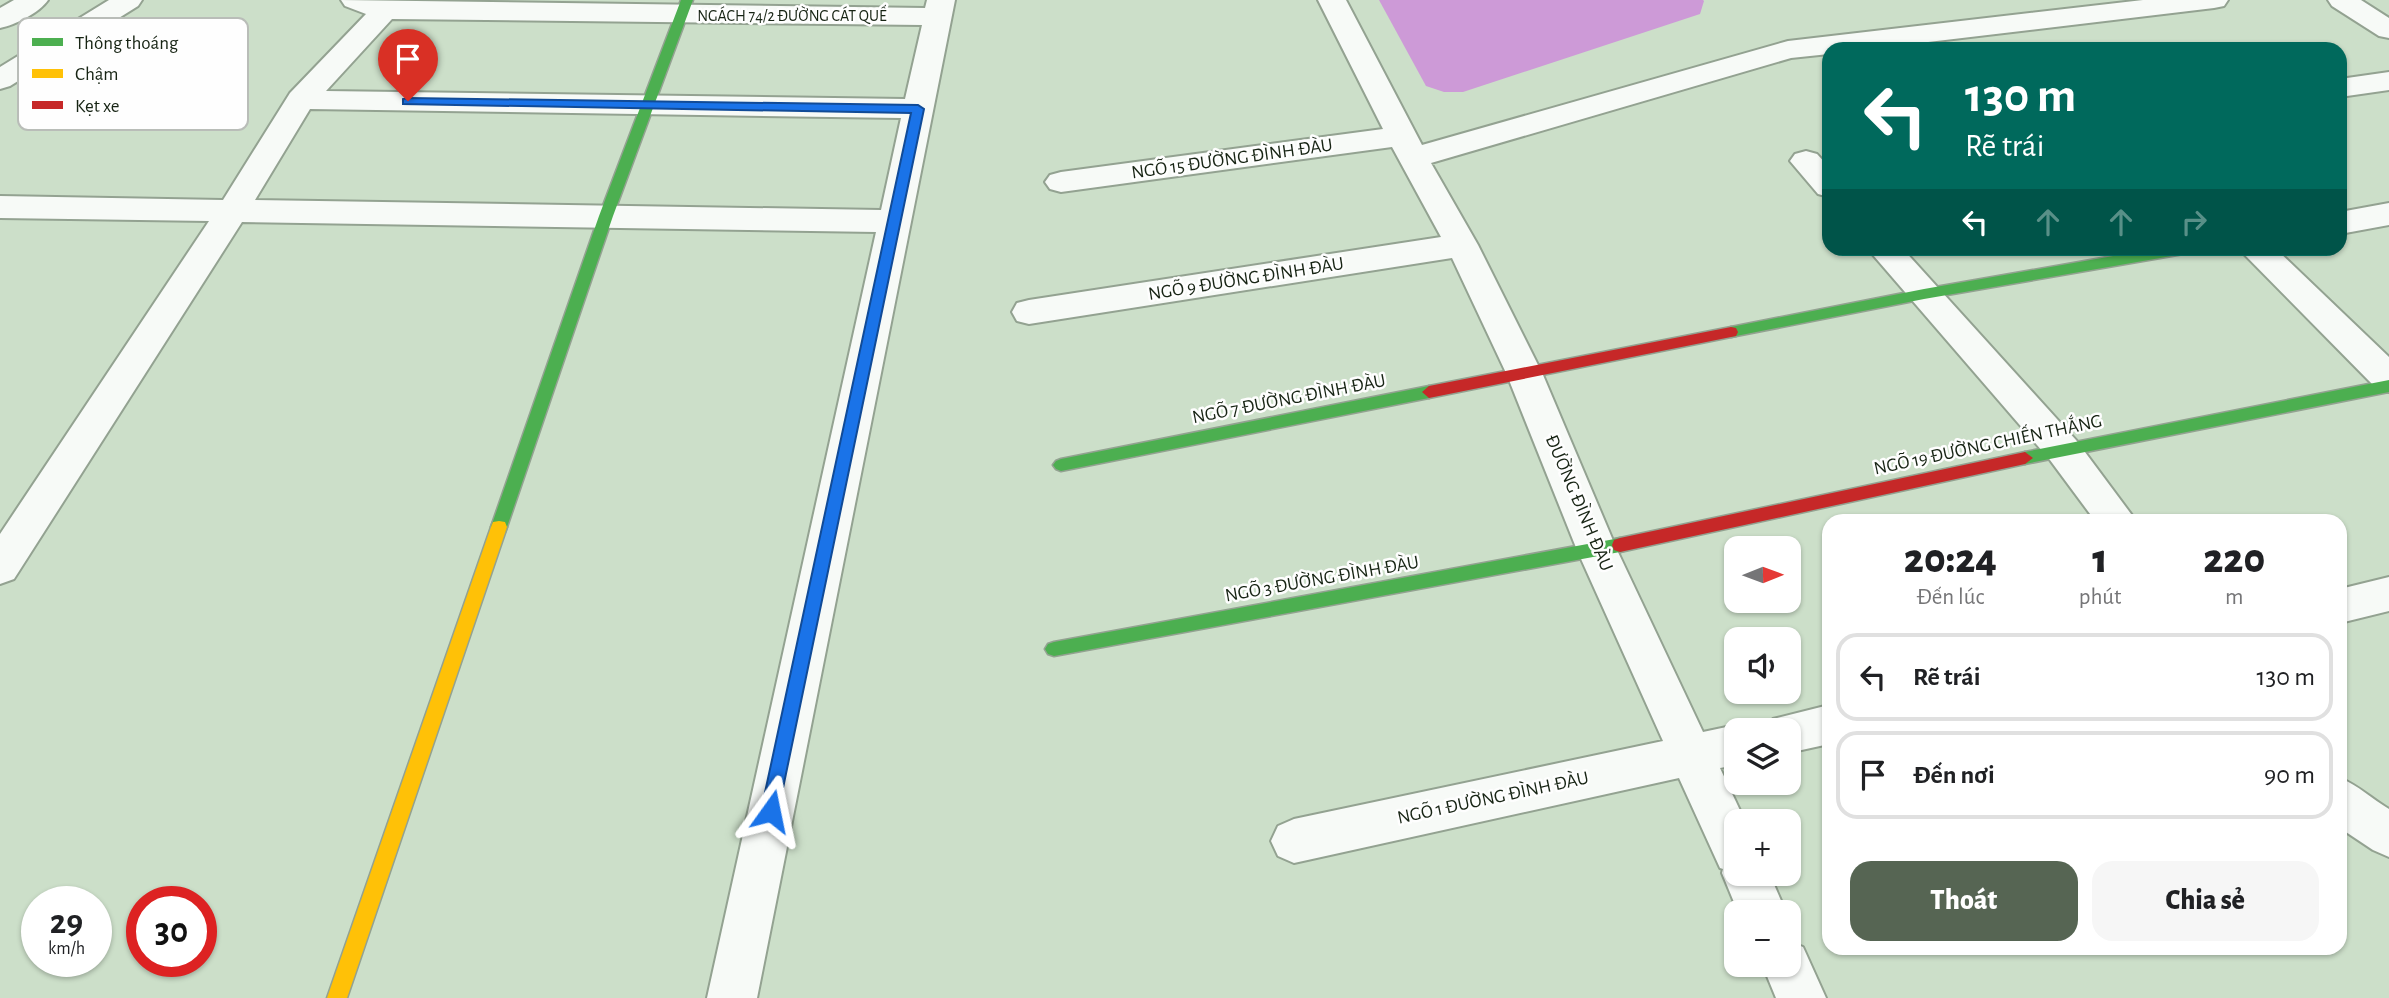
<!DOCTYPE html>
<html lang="vi">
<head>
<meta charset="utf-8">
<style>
	body { margin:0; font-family:"Alegreya Sans",sans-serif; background:#f6f6f6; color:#202124; height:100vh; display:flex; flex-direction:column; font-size:26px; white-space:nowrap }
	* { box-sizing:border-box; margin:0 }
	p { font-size:23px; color:#757577 }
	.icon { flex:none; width:38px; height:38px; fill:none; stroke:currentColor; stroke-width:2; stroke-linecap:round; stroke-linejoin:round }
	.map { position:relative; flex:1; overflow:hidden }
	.details { position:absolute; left:1822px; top:514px; width:525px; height:441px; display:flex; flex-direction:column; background:#fff; border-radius:21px; box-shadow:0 2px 5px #0004 }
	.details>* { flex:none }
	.guide { position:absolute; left:1822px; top:42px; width:525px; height:214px; border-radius:21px; box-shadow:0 2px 5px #0004; background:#00695c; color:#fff; overflow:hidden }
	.needle { width:46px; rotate:89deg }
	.fabs { position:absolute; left:1724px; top:536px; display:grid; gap:14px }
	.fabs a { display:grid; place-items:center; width:77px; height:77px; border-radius:14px; background:#fff; box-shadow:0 2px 5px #0004; font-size:35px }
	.speed { position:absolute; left:21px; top:886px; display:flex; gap:14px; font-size:35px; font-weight:700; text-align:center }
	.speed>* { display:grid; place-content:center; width:91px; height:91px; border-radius:50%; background:#fff; box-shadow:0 2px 5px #0004; line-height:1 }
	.speed small { font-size:18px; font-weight:400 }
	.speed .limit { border:10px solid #d22; background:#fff; color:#111 }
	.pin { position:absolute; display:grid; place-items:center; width:60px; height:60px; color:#fff; margin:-72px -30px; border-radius:50% 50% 50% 0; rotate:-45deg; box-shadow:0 0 7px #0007 }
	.pin .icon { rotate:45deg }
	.me { position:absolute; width:77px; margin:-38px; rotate:12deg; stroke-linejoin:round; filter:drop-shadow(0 0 5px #0008) }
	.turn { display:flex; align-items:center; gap:24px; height:147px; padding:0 28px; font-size:32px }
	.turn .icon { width:91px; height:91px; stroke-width:2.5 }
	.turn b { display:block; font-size:49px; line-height:60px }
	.lanes { display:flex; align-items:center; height:66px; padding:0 28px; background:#0003; justify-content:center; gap:35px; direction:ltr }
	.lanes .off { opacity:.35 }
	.eta { display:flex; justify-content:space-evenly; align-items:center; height:119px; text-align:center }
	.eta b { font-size:42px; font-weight:800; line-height:49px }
	.cta { display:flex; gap:14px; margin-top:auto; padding:14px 28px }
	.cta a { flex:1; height:80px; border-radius:21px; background:#566553; color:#fff; font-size:28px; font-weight:800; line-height:80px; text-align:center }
	.cta a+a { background:#f6f6f6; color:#202124 }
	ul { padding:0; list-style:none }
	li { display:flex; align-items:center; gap:21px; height:88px; margin:0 14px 10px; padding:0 14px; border:4px solid #e0e0e0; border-radius:21px }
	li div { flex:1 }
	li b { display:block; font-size:26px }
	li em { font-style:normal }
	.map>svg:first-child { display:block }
</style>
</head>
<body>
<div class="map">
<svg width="2389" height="998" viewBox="0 0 2389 998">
	<rect width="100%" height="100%" fill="#ccdfc9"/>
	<path fill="#cd9ad7" d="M1379,0H1703L1704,1L1700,14L1463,92H1444L1426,86Z"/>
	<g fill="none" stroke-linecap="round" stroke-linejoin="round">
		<defs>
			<path id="street" d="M14,0H48C39,13 15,25 0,28V8Z
				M109,0H142L138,6L10,86L0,89V67Z
				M341,0L925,8L927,0H955L757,998H707L876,232L242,222L14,579L0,584V534L209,221L0,218V196L223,200L290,93L366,14L345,6ZM392,19L922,25L905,99L326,91ZM310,109L901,118L881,210L255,200Z
				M1318,0H1346L1422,145L1788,41L2143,0H2228L2224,6L2214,8L1869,49H1829V54L1791,58L1431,163L1478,245L1543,375L1617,550L1703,732L1736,725L1748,730H1736V765L1720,768L1745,821H1736V873H1769L1786,912H1738L1722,873L1723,869L1720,868L1679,778L1294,863L1278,856L1271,841L1278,826L1294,819L1663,741L1577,550L1507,375L1452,258L1029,324L1017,321L1012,312L1017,303L1029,300L1441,237L1392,147L1061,192L1050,189L1045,182L1050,175L1061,172L1383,129Z
				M2328,0H2361L2389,18V38L2379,36L2332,6Z
				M2389,72V90L2340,97V79Z
				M1806,151L1817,154L1829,167V197L1818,194L1790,161L1795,154Z
				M2389,203V225L2340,234V212Z
				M1867,248H1902L2076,440L2137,522H2096L2050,460Z
				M2238,248H2275L2389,357V392L2376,388Z
				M2389,577V611L2340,623V589Z
				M1829,705V744L1788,753V730H1768L1773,719Z
				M2340,778C2358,785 2372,799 2389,809V857L2373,850L2340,828Z
				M1788,941L1803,947L1826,998H1776L1762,964H1788Z"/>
			<path id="fast" d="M681,0H693L613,216L507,527L505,532H493L491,527L599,216Z
				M2159,248H2195L2189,253L1924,299L1731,337L1724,332L1731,327L1924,289Z
				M2389,380V392L2025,464L2017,458L2025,452Z
				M1429,386L1436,392L1429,398L1061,471L1056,469L1053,465L1056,461L1061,459Z
				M1620,538L1626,540L1628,545L1626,550L1620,552L1054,656L1048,654L1045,649L1048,644L1054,642Z"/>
			<path id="slow" d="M499,521L505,522L507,527L347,998H327L491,527L493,522Z"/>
			<path id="jam" d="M1731,327L1736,328L1738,332L1736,336L1429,398L1422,392L1429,386Z
				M2025,452L2033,458L2025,464L1620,552L1614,550L1612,545L1614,540L1620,538Z"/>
		</defs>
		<use href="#street" stroke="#93a291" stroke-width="4"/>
		<use href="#fast" stroke="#93a291" stroke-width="3"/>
		<use href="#slow" stroke="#93a291" stroke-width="3"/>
		<use href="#jam" stroke="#93a291" stroke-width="3"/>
		<use href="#street" fill="#f7faf7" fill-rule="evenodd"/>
		<use href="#fast" fill="#4caf50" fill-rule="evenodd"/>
		<use href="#slow" fill="#ffc107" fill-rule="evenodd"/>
		<use href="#jam" fill="#c62828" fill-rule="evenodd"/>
	</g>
	<path fill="#1a73e8" stroke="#114b97" stroke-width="2" d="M408,98L918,105L924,109L777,817L771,819L764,817L761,811L911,113L403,104V99Z"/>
	<g text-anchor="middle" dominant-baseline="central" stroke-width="5" stroke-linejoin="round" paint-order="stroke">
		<g font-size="16" fill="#172414" stroke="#fefefe">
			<text x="792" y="16">NGÁCH 74/2 ĐƯỜNG CÁT QUẾ</text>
		</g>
		<g font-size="19" fill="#172414" stroke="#fefefe">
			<text transform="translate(1232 159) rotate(-8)">NGÕ 15 ĐƯỜNG ĐÌNH ĐÀU</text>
			<text transform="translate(1246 279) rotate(-9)">NGÕ 9 ĐƯỜNG ĐÌNH ĐÀU</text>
			<text transform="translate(1289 399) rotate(-11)">NGÕ 7 ĐƯỜNG ĐÌNH ĐÀU</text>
			<text transform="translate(1988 445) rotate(-12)">NGÕ 19 ĐƯỜNG CHIẾN THẮNG</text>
			<text transform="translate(1579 503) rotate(67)">ĐƯỜNG ĐÌNH ĐÀU</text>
			<text transform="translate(1322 579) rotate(-10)">NGÕ 3 ĐƯỜNG ĐÌNH ĐÀU</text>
			<text transform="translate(1493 798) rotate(-12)">NGÕ 1 ĐƯỜNG ĐÌNH ĐÀU</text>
		</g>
	</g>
	<rect x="18" y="18" width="230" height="112" rx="10" fill="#fefefe" stroke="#b9bdb8" stroke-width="2"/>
	<rect x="32" y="38" width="31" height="8" fill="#4caf50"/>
	<rect x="32" y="69" width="31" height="9" fill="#ffc107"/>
	<rect x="32" y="101" width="31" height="8" fill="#c62828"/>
	<g font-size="19" fill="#172414">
		<text x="75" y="49">Thông thoáng</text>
		<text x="75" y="80">Chậm</text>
		<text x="75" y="112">Kẹt xe</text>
	</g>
</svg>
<div class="fabs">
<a><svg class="needle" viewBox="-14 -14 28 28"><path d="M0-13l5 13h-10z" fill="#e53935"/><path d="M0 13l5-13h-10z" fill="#757577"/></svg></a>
<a><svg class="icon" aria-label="sound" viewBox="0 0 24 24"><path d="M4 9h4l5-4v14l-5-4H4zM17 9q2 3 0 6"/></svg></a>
<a><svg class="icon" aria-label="layers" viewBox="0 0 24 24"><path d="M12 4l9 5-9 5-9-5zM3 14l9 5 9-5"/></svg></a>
<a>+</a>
<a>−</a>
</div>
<div class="speed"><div>29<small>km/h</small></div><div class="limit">30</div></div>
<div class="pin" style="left:408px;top:101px;background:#d93025"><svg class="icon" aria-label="arrive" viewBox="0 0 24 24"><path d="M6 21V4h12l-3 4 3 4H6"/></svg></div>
<svg class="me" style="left:771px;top:811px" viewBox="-20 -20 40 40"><path d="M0-17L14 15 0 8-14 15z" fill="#1a73e8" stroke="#fff" stroke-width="4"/></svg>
<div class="guide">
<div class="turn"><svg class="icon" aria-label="left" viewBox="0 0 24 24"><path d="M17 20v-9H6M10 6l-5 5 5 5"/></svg><div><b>130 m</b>Rẽ trái</div></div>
<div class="lanes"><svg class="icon" aria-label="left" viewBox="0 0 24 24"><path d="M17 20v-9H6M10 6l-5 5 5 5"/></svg><svg class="icon off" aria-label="ahead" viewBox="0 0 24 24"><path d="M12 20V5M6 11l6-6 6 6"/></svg><svg class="icon off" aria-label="ahead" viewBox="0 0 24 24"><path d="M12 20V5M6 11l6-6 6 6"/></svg><svg class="icon off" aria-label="right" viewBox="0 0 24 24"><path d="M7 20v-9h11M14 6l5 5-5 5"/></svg></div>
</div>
<section class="details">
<div class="eta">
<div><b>20:24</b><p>Đến lúc</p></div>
<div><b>1</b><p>phút</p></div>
<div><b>220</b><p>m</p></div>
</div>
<ul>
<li><svg class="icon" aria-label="left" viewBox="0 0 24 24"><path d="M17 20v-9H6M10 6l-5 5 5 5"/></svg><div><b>Rẽ trái</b></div><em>130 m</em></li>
<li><svg class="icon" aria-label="arrive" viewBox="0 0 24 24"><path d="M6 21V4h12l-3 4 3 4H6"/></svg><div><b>Đến nơi</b></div><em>90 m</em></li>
</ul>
<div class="cta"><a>Thoát</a><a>Chia sẻ</a></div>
</section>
</div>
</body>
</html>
